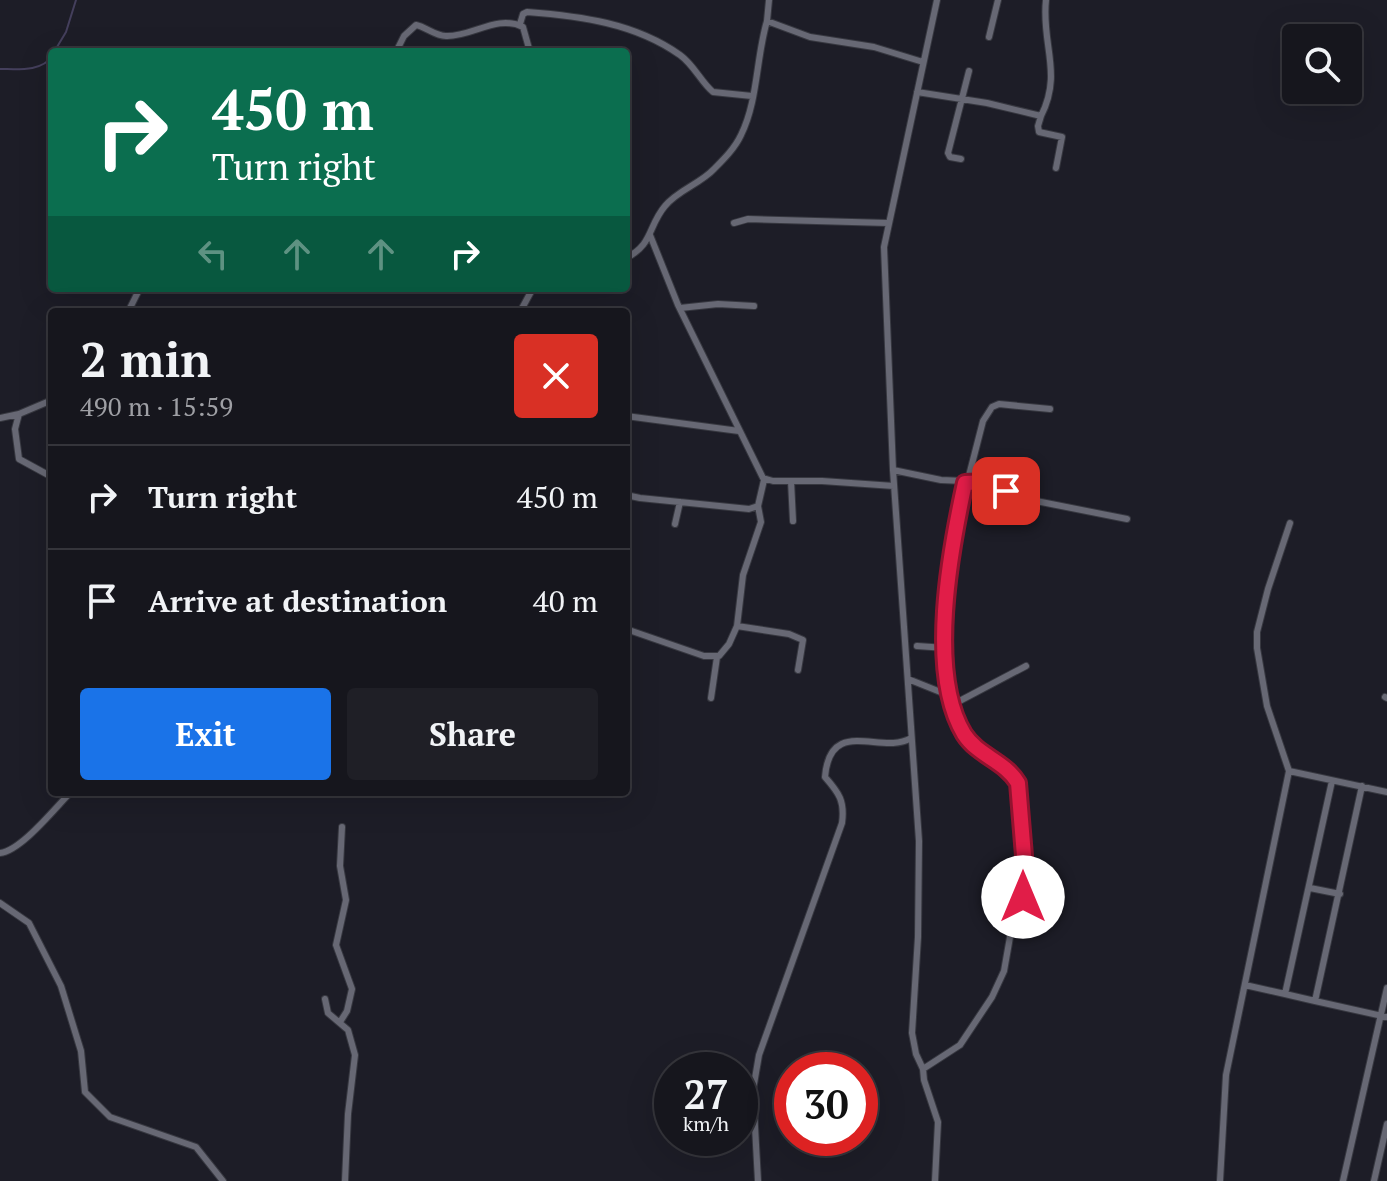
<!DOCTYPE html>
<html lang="en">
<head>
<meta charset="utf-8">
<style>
	body { margin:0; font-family:"PT Serif",serif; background:#1f1f26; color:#f1f3f6; height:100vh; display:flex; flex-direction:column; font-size:30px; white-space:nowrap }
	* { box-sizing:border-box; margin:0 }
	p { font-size:26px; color:#9e9fa4 }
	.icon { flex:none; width:44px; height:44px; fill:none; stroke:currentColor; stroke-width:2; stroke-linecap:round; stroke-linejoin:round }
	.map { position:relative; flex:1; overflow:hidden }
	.side { position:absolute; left:48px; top:308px; width:582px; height:488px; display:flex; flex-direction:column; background:#16161d; border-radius:8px; box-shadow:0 8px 32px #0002,0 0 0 2px #35353b }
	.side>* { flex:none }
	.banner { position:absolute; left:48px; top:48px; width:582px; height:244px; border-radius:8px; box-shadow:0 8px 32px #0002,0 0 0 2px #35353b; background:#0b6e4f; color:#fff; overflow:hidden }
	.buttons { position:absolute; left:1282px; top:24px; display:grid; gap:16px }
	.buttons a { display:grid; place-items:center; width:80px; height:80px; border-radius:8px; background:#16161d; box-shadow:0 8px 32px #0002,0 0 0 2px #35353b; font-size:40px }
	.speed { position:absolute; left:654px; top:1052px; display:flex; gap:16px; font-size:40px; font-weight:700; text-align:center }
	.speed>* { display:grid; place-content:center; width:104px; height:104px; border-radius:50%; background:#16161d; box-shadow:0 8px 32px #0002,0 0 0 2px #35353b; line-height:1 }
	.speed small { font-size:20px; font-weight:400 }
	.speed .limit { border:12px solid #d22; background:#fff; color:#111 }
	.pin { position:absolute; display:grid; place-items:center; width:68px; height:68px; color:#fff; margin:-34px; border-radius:16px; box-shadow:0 4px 12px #0006 }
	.me { position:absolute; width:88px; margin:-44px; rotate:0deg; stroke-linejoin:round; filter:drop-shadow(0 0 6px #0008) }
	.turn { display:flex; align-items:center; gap:28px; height:168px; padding:0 32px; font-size:36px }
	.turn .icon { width:104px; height:104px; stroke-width:2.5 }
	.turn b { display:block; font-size:56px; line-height:68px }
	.lanes { display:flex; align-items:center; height:76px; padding:0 32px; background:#0003; justify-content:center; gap:40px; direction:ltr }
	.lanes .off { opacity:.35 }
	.round { display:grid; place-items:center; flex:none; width:84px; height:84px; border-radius:8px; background:#1f1f26 }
	.head { display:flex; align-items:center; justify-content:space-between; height:136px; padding:0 32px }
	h1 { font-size:48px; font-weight:800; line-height:60px }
	.action { display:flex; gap:16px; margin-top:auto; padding:16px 32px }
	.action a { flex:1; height:92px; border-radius:8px; background:#1a73e8; color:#fff; font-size:32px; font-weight:800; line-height:92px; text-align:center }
	.action a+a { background:#1f1f26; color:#f1f3f6 }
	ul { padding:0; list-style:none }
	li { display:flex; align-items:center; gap:24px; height:104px; padding:0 32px; border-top:2px solid #35353b }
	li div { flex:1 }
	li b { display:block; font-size:30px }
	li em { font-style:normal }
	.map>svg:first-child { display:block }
</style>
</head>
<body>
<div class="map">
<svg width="1387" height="1181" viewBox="0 0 1387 1181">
	<rect width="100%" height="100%" fill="#1d1d27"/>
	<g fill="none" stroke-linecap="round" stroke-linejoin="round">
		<path stroke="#443f5c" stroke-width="2" d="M54,52L66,32L76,0
			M0,69C17,69 42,72 52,56"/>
		<defs>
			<path id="minor" d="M767,21L769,0
				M520,24L523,14L527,12C580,16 635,23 680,55C694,65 701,82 713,92L752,96
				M989,37L998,0
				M396,52L404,36L416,25C426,27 435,36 446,36C472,37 497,14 523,27L530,52
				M917,92L987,103L1041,116L1038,126L1039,132L1062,137L1056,168
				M1041,116C1063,73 1041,44 1046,0
				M961,159L950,157L948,153L969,71
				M734,223L748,219L888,223
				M650,235L678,305L763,478L773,481H822L894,486
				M626,258C653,245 648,226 665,206C678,190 700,184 714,169C724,159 735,148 741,135C758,101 756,58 767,21L810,37L874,47L923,62
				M680,308L718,304L754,306
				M128,312L140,288
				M520,312L533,288
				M52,400L19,414L15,429L19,459L52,477
				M626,416L739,431
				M0,418L19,414
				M893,470L941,480L986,482L1031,500L1127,519
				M791,481L793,521
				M626,495L640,498L749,509L758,506L764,480
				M675,524L680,502
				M737,626L789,634L803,640L798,670
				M626,629L704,656H719L729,644L737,626L743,575L761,522L758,506
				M917,646L946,648
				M908,679L943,693L951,702L959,725L968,741L1015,778L1019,790L1021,838L1026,880L1010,937L1004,971L992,997L960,1045L923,1069L924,1080L938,1122L935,1181
				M1385,697L1387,698
				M711,698L717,657
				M948,699L946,598L952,542L983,421L992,407L999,404L1050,409
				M952,705L1026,666
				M1289,771L1387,792
				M0,853C21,851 55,808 71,792
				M1310,888L1340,894
				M0,903L29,923L61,986L81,1051L85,1092L110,1117L196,1147L223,1181
				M1245,985L1285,994L1332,781
				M1285,994L1315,1001L1362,786
				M325,999L328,1013L348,1030L355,1055L348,1114L345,1181
				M1315,1001L1387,1017
				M340,1022L347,1011L352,989L336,945L346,900L340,866L342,827
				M923,1069L916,1054L912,1033L918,937L919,841L893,470L884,247L937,0
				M758,1181L753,1090L759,1055L842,823C845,801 839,793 825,777C830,715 882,756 911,738
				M1220,1181L1226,1075L1289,771L1267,706L1257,648V632L1268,589L1290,523
				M1343,1181L1387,988
				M1374,1181L1387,1124"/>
		</defs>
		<use href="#minor" stroke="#373840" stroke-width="8"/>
		<use href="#minor" stroke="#676874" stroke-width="6"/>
	</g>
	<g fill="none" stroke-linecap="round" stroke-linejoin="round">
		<defs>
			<path id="route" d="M1006,491L986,482L965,483C950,551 927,673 964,734C978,756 1005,761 1018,783L1026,880L1023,897"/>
		</defs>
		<use href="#route" stroke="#92132f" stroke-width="20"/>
		<use href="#route" stroke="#e11d48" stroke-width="14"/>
	</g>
</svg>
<div class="buttons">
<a><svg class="icon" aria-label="search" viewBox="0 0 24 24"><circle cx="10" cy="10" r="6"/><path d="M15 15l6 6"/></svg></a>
</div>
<div class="speed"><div>27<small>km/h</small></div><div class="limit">30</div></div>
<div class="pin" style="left:1006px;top:491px;background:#d93025"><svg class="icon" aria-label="arrive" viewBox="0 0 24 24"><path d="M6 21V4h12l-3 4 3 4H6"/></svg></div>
<svg class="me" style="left:1023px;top:897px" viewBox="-20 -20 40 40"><circle r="19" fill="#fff"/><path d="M0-13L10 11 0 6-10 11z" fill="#e11d48"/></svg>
<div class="banner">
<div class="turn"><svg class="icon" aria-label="right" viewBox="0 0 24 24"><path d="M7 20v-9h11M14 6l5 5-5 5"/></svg><div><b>450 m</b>Turn right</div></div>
<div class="lanes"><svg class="icon off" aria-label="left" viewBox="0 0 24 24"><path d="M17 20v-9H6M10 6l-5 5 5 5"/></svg><svg class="icon off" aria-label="ahead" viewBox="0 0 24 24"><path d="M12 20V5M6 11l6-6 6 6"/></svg><svg class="icon off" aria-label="ahead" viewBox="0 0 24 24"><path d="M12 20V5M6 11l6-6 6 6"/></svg><svg class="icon" aria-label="right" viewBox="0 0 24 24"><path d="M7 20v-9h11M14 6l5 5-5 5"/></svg></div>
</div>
<section class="side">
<div class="head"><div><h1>2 min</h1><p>490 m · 15:59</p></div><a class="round" style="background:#d93025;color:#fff"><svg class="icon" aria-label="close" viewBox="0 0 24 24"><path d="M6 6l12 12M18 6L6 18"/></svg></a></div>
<ul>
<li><svg class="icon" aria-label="right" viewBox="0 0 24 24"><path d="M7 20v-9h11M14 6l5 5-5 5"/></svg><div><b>Turn right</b></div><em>450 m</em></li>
<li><svg class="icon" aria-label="arrive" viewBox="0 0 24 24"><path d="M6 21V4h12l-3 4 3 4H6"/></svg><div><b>Arrive at destination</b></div><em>40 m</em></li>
</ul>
<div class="action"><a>Exit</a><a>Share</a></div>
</section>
</div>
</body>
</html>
